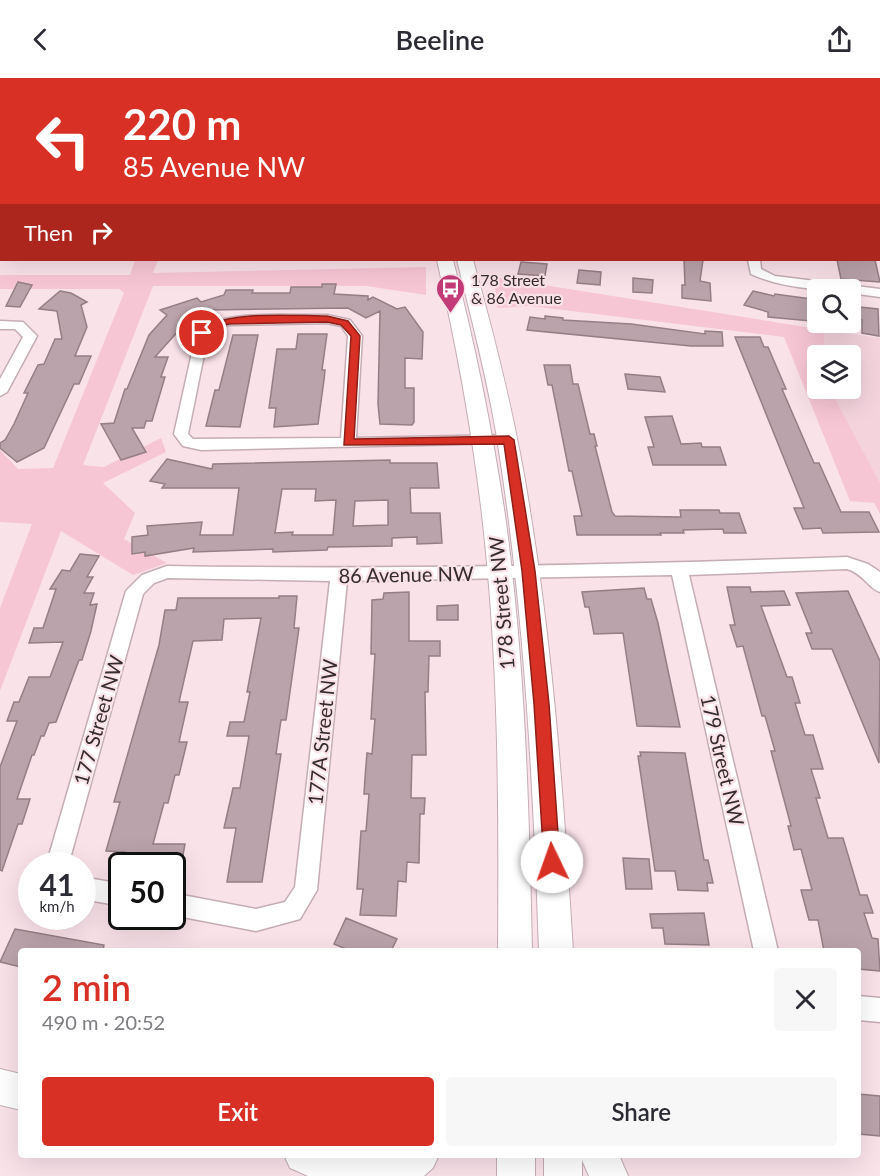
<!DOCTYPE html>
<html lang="en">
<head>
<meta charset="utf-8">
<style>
	body { margin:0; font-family:Lato,sans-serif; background:#f7f7f7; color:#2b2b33; height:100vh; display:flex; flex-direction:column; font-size:22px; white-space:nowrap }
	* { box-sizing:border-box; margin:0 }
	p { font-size:20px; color:#7c7c81 }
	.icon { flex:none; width:33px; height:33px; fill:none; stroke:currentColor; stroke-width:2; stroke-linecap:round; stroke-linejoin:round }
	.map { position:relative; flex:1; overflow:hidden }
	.details { position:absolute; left:18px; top:870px; width:843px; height:210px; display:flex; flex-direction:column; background:#fff; border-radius:6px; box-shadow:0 6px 24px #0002 }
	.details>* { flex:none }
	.hud { position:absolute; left:0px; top:0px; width:880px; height:183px; box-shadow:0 6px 24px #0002; background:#d93025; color:#fff; overflow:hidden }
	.buttons { position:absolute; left:807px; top:201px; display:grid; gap:12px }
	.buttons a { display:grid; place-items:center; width:54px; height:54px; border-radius:6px; background:#fff; box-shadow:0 6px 24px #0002; font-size:30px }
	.speed { position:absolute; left:18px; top:774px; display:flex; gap:12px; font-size:30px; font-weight:700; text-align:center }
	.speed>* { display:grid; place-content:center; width:78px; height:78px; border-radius:50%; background:#fff; box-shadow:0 6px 24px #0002; line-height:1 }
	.speed small { font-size:15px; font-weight:400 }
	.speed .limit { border:3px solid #111; border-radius:9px; background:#fff; color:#111 }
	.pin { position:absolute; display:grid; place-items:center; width:51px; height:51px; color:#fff; margin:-26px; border:3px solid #fff; border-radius:50%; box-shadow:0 2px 6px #0007 }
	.me { position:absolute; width:66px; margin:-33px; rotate:357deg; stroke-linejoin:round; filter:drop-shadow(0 0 4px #0008) }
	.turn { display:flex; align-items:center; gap:21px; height:126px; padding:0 24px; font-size:27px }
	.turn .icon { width:78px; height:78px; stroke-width:2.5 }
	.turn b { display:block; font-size:42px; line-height:51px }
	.then { display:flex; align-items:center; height:57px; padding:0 24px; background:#0003; gap:12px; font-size:22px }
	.round { display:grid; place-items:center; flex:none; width:63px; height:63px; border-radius:6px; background:#f7f7f7 }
	.overview { display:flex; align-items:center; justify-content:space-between; height:102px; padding:0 24px }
	h1 { font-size:36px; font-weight:600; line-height:45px; color:#d93025 }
	.action { display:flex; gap:12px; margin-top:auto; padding:12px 24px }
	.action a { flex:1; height:69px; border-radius:6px; background:#d93025; color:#fff; font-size:24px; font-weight:600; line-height:69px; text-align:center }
	.action a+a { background:#f7f7f7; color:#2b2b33 }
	header { display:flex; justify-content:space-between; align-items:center; height:78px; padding:0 24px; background:#fff; font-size:27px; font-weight:600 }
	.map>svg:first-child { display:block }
</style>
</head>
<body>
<header><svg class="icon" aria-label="back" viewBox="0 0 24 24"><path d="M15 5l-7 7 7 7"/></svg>Beeline<svg class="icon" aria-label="share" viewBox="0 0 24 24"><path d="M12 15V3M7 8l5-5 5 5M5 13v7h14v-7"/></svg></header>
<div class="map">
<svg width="880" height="1098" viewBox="0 0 880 1098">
	<rect width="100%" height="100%" fill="#fae2e9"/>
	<path fill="#f4d3dd" d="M824,252L880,260V405L830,311L850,310V278L825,277Z"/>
	<path fill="#f7c6d5" d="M135,182H158L153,195L426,189V217L366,208H153L83,387L104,389L161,360L166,374L103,405L135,435L124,461L167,485L133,497L61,453L0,613V530L32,446L0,444V372L18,391L53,390L124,215L119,211H0V197H130Z
		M494,199L824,252L825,277L818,278V310L830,311L880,405V436L874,425L850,423L784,259L530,228L497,230Z"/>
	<path fill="#baa3aa" stroke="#957f85" stroke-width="1.5" fill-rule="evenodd" d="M684,182H703L700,203L710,205L711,223L682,220V207H685Z
		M837,182H875L880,204L841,201Z
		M521,184L547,186L545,198L518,196Z
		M579,192L601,194L600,207L577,205Z
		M633,200L653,202L652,215L633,214Z
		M18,204L32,207L20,229L6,228Z
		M322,206H336L334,216L368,218V222L373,219L397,231L405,229L423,254L422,281L405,280V310H414V344L412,347L380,346L378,326L380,233L366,240L348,230L208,232L210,234L189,241L155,279H168L161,299H165L152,343H146L144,350H132L146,374L121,382L101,346L114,345L125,311H127L149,257L167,237L160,232L197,220L201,224L224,217L226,212H253L252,215H290L291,209H322Z
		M60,213L71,215L87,224L81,227L87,249L75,278H91L79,306H74L44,370L17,384L0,370V365L5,362L14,346L28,315H24L38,287L44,286L55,261H62L57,233L39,231Z
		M753,213L774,218L775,216L811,221V243L768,239V234L744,227Z
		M850,228L878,231L879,258L862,255V242L850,240Z
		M545,238L563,240V242L631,246L705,256V253L722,254L723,268H691L527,252L530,239L545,241Z
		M298,256H327L322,292H325L324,302L318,346L274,349L276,330H269L277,271H296Z
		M233,257H258L240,349L206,348L215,312H219Z
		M735,259H760L764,269H768L786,311H782L814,385H819L841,434H869L879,454L823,455L821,450L803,451L794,430H804Z
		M544,287H570L573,306H578L590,356H594L597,368H595L612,434L615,438L681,439L680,432H719L720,435H739L746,455H724L723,451L683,452L684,455H660L661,457H577L574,438H582L572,393H569L552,307H548Z
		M625,296L660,299L665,314L628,311Z
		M672,338L681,366L701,365L702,369H720L726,387H653L648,369H654L645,339Z
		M167,381L212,391L213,386L390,382V385H437L439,410H410L411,435H440L442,465L417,466V459L392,460V468L328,469L327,472L273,474V471L193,474L194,470L145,478V474L132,476V459L148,457L147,448L202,444L200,457H233L239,410H162L165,406L150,403ZM282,411H316L315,423L336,422L333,457H292L293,454L275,455ZM388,422V447L353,448L355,423Z
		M80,476L99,478L87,499H93L84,515H94L90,527L97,526L91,553L82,582H79L56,644L49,645L44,658H41L34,677H32L17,721H30L22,746H18L2,793L0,792V689L17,643H7L14,624H19L29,599H50L63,564L29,565L34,550H43L56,511H50L62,492L70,493Z
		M727,509H750L751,514L784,513L790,527L761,528L787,599H792L800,625H795L805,657H813L823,691H811L820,720H816L828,760H843L860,817H867L873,835H864L872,860L878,861L880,893L858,891V873H824L818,842H809L801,812H812L801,771L794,772L788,748H791L771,673H775L765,638H762L743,568L737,569L730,547H735Z
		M644,510L647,521H651L658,545L680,649L637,648L623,555L594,556L589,529H585L582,514Z
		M848,513L880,583L879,685L832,571H812L806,555H812L796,515Z
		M409,514V563H440V578H429L428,614H425L426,677H412L411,720H425L424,736H420L419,785L407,784L406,804L398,803L396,838L360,837L363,811H357L361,753H366L369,716H364L365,700L367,675L372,676L375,641H371L375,576H371L372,522L383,521L384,515Z
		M279,518H297L294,550H299L286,642H281L276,676H281L262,804H227L236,750H224L233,710H240L249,658H227L230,644H244L250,614H247L261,540L224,541L222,562L193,563L179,624H188L179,664H187L179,697H175L168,725H164L153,766H185L181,788H156L157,782L123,780L125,774L106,773L120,724H114L159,567L165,532H176L178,520H279Z
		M458,527V542H437V528Z
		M640,674L685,675L704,782H708L713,805H707L708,813L678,812L675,793H655L638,678H641Z
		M623,780L649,781L652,811H626Z
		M704,835L709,867L665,866L663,850H652L650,836Z
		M346,840L397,861L391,873H351L334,866Z
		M15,851L104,867L103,873H21V889L0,884Z
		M858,1016L880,1018V1058L859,1056Z"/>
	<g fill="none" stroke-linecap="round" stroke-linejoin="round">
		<defs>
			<path id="lane" d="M0,74H2V78L0,79Z
				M0,87H2V91H0Z
				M0,113H2V117H0Z"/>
			<path id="street" d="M609,0H617V2H609Z
				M718,0H726V2H718Z
				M830,0H838V2H830Z
				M879,125H880V134H879Z
				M748,182H760L761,191L775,198L880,211V219L850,215V212C817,212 781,210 751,196Z
				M327,237L350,242L362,258L356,360L509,357L514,359L516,362L514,365L201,372L183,368L174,356L197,252C227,231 290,238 327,237ZM327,245L341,248L348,258L341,360L193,361L188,356L208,257L218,250L228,247Z
				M0,243L23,244L37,258L7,314L0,318V301L23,259L15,251H0Z
				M847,479L868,486L880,494V514C869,511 864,496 847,491L689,497L778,873H754L672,497L347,503L317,812L300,841L256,853L172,837V815L256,831L285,824L295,809L330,503L168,500L154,505L143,516L68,788H46L126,513L142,497L167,488C394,492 620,487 847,479Z
				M82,799L122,806V828L82,821Z
				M858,918L880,920V944L858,942Z"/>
			<path id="secondary" d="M18,0H47L48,2H19Z
				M417,0H429V2H417Z
				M879,41H880V49H879Z
				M437,182H453C475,266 492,350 505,437C525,581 529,727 532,873H498C499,728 499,582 482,437C472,351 456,266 437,182Z
				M457,182H473C497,267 518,352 531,439C554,583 564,728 573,873H539C533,699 524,526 496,354C486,296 471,239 457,182Z
				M0,991L21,996V1032L0,1027Z
				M284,1077H353L360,1080L369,1077H439L433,1090L424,1098H308L290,1090Z
				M497,1077H535V1098H497Z
				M544,1077H619L628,1098H589L582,1082V1098H544Z"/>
		</defs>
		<use href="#lane" stroke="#c4adb4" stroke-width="3"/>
		<use href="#street" stroke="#c4adb4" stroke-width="3"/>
		<use href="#secondary" stroke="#c4adb4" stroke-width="2"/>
		<use href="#lane" fill="#fff" fill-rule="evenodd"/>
		<use href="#street" fill="#fff" fill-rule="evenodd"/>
		<use href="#secondary" fill="#fff" fill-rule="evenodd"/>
	</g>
	<path fill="#d93025" stroke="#8d1f18" stroke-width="1.5" d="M327,238L348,243L360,258L354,361L509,358L514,362L535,493L549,626L560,784L558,790L552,792L546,790L544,784L534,626L522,493L504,366L344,367L351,258L341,247L327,244L229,246L216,249L206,258L197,255C220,231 294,238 327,238Z"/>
	<defs>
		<symbol id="bus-pin" viewBox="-11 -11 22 30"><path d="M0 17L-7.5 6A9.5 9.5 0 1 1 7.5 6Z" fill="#c33b77" stroke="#fae2e9"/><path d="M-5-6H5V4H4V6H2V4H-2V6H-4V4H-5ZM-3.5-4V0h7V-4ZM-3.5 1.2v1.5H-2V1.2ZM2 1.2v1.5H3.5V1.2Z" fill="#fff"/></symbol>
	</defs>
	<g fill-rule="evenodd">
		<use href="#bus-pin" x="434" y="194" width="33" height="45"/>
	</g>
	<g text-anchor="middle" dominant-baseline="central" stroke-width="4.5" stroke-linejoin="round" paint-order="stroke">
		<g font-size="16" fill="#352c2e" stroke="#fae2e9" text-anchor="start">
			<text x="471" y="201">178 Street<tspan x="471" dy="18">&amp; 86 Avenue</tspan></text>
		</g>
		<g font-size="20" fill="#352c2e" stroke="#fae2e9">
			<text transform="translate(406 496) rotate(-1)">86 Avenue NW</text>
			<text transform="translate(501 525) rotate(-95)">178 Street NW</text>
			<text transform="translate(98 642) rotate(-74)">177 Street NW</text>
			<text transform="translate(322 654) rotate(-84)">177A Street NW</text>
			<text transform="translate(723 682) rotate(77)">179 Street NW</text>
		</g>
	</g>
</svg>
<div class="buttons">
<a><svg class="icon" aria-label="search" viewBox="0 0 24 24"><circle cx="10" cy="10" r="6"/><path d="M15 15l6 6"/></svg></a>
<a><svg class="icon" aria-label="layers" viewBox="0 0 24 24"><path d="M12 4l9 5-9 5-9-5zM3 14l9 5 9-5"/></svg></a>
</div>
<div class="speed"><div>41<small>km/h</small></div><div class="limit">50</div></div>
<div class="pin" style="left:202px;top:255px;background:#d93025"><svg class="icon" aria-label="arrive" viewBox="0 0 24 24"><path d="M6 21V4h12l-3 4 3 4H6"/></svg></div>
<svg class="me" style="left:552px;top:784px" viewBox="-20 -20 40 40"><circle r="19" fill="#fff"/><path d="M0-13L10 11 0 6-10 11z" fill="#d93025"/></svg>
<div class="hud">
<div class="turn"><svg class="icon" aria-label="left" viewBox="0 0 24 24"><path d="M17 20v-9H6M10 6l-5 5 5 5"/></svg><div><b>220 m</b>85 Avenue NW</div></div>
<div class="then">Then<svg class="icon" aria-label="right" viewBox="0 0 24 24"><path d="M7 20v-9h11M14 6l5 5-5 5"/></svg></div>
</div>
<section class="details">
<div class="overview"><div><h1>2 min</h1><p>490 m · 20:52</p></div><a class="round"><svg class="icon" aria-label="close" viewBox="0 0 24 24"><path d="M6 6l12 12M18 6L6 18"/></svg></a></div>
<div class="action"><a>Exit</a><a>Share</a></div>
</section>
</div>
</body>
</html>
